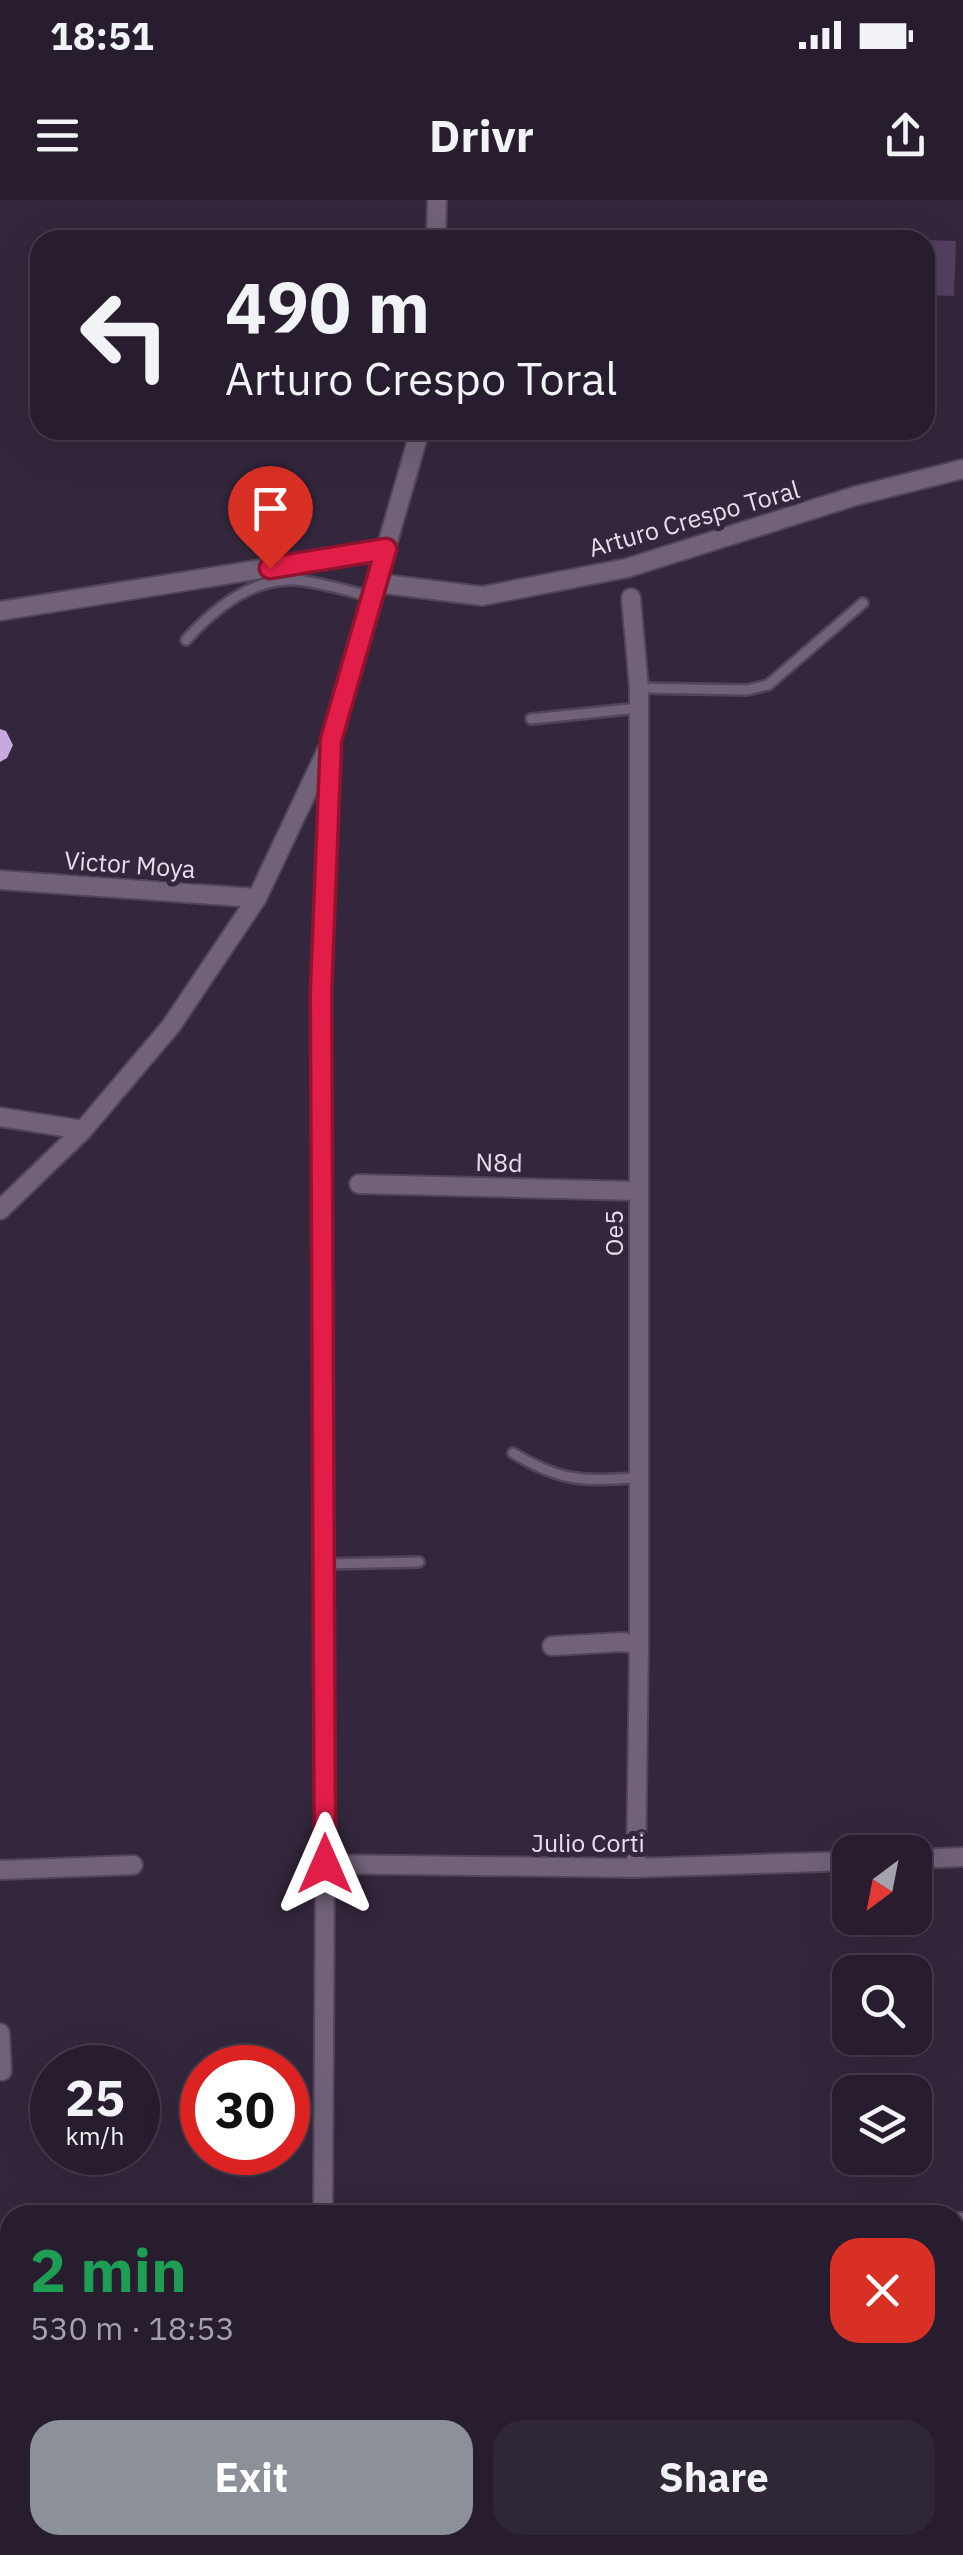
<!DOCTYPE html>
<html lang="en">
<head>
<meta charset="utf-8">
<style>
	body { margin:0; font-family:"IBM Plex Sans",sans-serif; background:#2f2636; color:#f1f3f6; height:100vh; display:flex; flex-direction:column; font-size:38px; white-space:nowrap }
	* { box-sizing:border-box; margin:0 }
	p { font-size:32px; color:#a4a2aa }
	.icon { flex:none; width:55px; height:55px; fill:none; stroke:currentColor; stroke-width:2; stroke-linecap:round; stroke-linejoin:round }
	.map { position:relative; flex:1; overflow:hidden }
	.sheet { position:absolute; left:0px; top:2005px; width:965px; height:350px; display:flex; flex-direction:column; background:#271d2e; border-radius:30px 30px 0 0; box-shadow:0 10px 40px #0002,0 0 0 2px #433b4a }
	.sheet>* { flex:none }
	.banner { position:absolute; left:30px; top:30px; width:905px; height:210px; border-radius:30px; box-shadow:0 10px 40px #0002,0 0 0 2px #433b4a; background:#271d2e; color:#f1f3f6; overflow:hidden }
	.needle { width:65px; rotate:212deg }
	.fabs { position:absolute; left:832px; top:1635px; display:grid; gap:20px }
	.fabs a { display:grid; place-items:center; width:100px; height:100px; border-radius:20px; background:#271d2e; box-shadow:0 10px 40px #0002,0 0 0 2px #433b4a; font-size:50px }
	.speed { position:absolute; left:30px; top:1845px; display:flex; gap:20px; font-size:50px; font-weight:700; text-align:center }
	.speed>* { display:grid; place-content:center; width:130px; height:130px; border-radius:50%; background:#271d2e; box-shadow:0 10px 40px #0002,0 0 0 2px #433b4a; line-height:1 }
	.speed small { font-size:25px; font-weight:400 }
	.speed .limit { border:15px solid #d22; background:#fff; color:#111 }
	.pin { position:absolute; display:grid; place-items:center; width:85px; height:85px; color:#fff; margin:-102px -42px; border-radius:50% 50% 50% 0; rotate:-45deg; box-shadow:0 0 10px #0007 }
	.pin .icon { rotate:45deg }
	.me { position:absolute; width:110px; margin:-55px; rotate:0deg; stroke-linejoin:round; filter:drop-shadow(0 0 8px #0008) }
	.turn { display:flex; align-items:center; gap:35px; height:210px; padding:0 30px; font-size:45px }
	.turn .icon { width:130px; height:130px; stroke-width:2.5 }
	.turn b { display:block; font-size:70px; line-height:85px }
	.round { display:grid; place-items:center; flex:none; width:105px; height:105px; border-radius:30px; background:#2f2636 }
	.head { display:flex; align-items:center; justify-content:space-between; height:170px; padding:0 30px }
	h1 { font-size:60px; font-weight:800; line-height:75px; color:#1e9e55 }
	.primary-button { display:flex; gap:20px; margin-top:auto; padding:20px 30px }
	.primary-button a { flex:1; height:115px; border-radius:30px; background:#8c9099; color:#fff; font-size:40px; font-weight:800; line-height:115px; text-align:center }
	.primary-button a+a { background:#2f2636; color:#f1f3f6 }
	.status { display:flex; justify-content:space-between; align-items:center; height:70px; padding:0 50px; background:#271d2e; direction:ltr }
	.status svg { height:28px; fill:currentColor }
	header { display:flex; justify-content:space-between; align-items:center; height:130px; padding:0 30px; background:#271d2e; font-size:45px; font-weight:800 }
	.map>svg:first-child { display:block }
</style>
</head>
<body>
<div class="status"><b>18:51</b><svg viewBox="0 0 49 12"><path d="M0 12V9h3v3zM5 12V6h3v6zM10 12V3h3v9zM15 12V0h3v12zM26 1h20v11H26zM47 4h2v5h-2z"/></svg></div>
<header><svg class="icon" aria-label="menu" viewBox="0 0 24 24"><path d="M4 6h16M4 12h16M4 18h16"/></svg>Drivr<svg class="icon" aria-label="share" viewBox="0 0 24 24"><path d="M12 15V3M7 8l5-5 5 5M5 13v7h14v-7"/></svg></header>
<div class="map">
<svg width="963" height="2355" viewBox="0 0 963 2355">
	<rect width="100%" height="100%" fill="#34273d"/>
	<path fill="#543f61" d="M925,40L956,41L954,96L925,95Z"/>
	<path fill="#c8a8dd" d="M0,529L6,531L13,545L7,558L0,562Z"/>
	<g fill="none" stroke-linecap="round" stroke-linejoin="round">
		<defs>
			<path id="lane" d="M186,440C213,410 252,378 295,380C320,382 348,391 373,397
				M639,488L747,490L768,485L863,403
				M531,519L639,508
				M513,1253C561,1282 582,1281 637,1278
				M324,1364L419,1362
				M546,2345V2355"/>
			<path id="street" d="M436,40L437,0
				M376,383L482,396L627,368L855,296L963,269
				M631,398L639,488V1445L636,1668
				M0,411L386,349
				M0,680L257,698
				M0,917L83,930
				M359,984L638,991
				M0,1010L83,930L171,826L257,698L327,550
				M552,1446L623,1442L639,1445
				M915,1659L963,1657
				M325,1664L636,1668L850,1661
				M0,1670L133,1665
				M0,1833L2,1871
				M323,2015L325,1664L321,791L331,540L420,230
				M955,2022H963
				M0,2049L10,2048
				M955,2237L963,2236
				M327,2345V2355"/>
		</defs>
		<use href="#lane" stroke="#514657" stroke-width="14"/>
		<use href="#street" stroke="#514657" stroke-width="22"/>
		<use href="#lane" stroke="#71627a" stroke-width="9"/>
		<use href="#street" stroke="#71627a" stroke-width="18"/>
	</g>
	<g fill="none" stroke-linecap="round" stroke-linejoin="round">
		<defs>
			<path id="route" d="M270,368L386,349L331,540L321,791L325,1664"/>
		</defs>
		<use href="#route" stroke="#92132f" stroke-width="25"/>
		<use href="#route" stroke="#e11d48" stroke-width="18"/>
	</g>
	<g text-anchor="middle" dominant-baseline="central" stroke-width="10" stroke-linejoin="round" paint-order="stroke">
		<g font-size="25" fill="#e6deeb" stroke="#34273d">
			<text transform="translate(694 318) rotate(-16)">Arturo Crespo Toral</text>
			<text transform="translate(130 664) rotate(4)">Victor Moya</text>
			<text transform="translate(499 962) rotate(1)">N8d</text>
			<text transform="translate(613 1033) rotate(-90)">Oe5</text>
			<text x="588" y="1642">Julio Corti</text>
		</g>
	</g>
</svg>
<div class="fabs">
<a><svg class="needle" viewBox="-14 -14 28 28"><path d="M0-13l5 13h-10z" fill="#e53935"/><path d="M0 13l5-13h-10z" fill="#a4a2aa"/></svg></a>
<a><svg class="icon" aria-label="search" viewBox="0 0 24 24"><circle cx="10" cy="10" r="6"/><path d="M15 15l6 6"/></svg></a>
<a><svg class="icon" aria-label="layers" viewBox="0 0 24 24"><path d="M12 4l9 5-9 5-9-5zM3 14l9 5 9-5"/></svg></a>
</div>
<div class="speed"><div>25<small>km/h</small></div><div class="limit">30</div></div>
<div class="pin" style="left:270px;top:368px;background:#d93025"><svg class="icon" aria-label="arrive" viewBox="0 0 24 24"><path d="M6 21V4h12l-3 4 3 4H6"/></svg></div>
<svg class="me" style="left:325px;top:1664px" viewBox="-20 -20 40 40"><path d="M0-17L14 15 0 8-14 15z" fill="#e11d48" stroke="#fff" stroke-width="4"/></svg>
<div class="banner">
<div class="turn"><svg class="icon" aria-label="left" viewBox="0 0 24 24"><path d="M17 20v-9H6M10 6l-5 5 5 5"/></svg><div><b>490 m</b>Arturo Crespo Toral</div></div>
</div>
<section class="sheet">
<div class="head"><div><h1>2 min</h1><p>530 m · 18:53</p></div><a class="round" style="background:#d93025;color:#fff"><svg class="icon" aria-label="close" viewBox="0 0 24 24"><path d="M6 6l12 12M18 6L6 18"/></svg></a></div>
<div class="primary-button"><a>Exit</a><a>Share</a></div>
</section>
</div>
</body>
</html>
